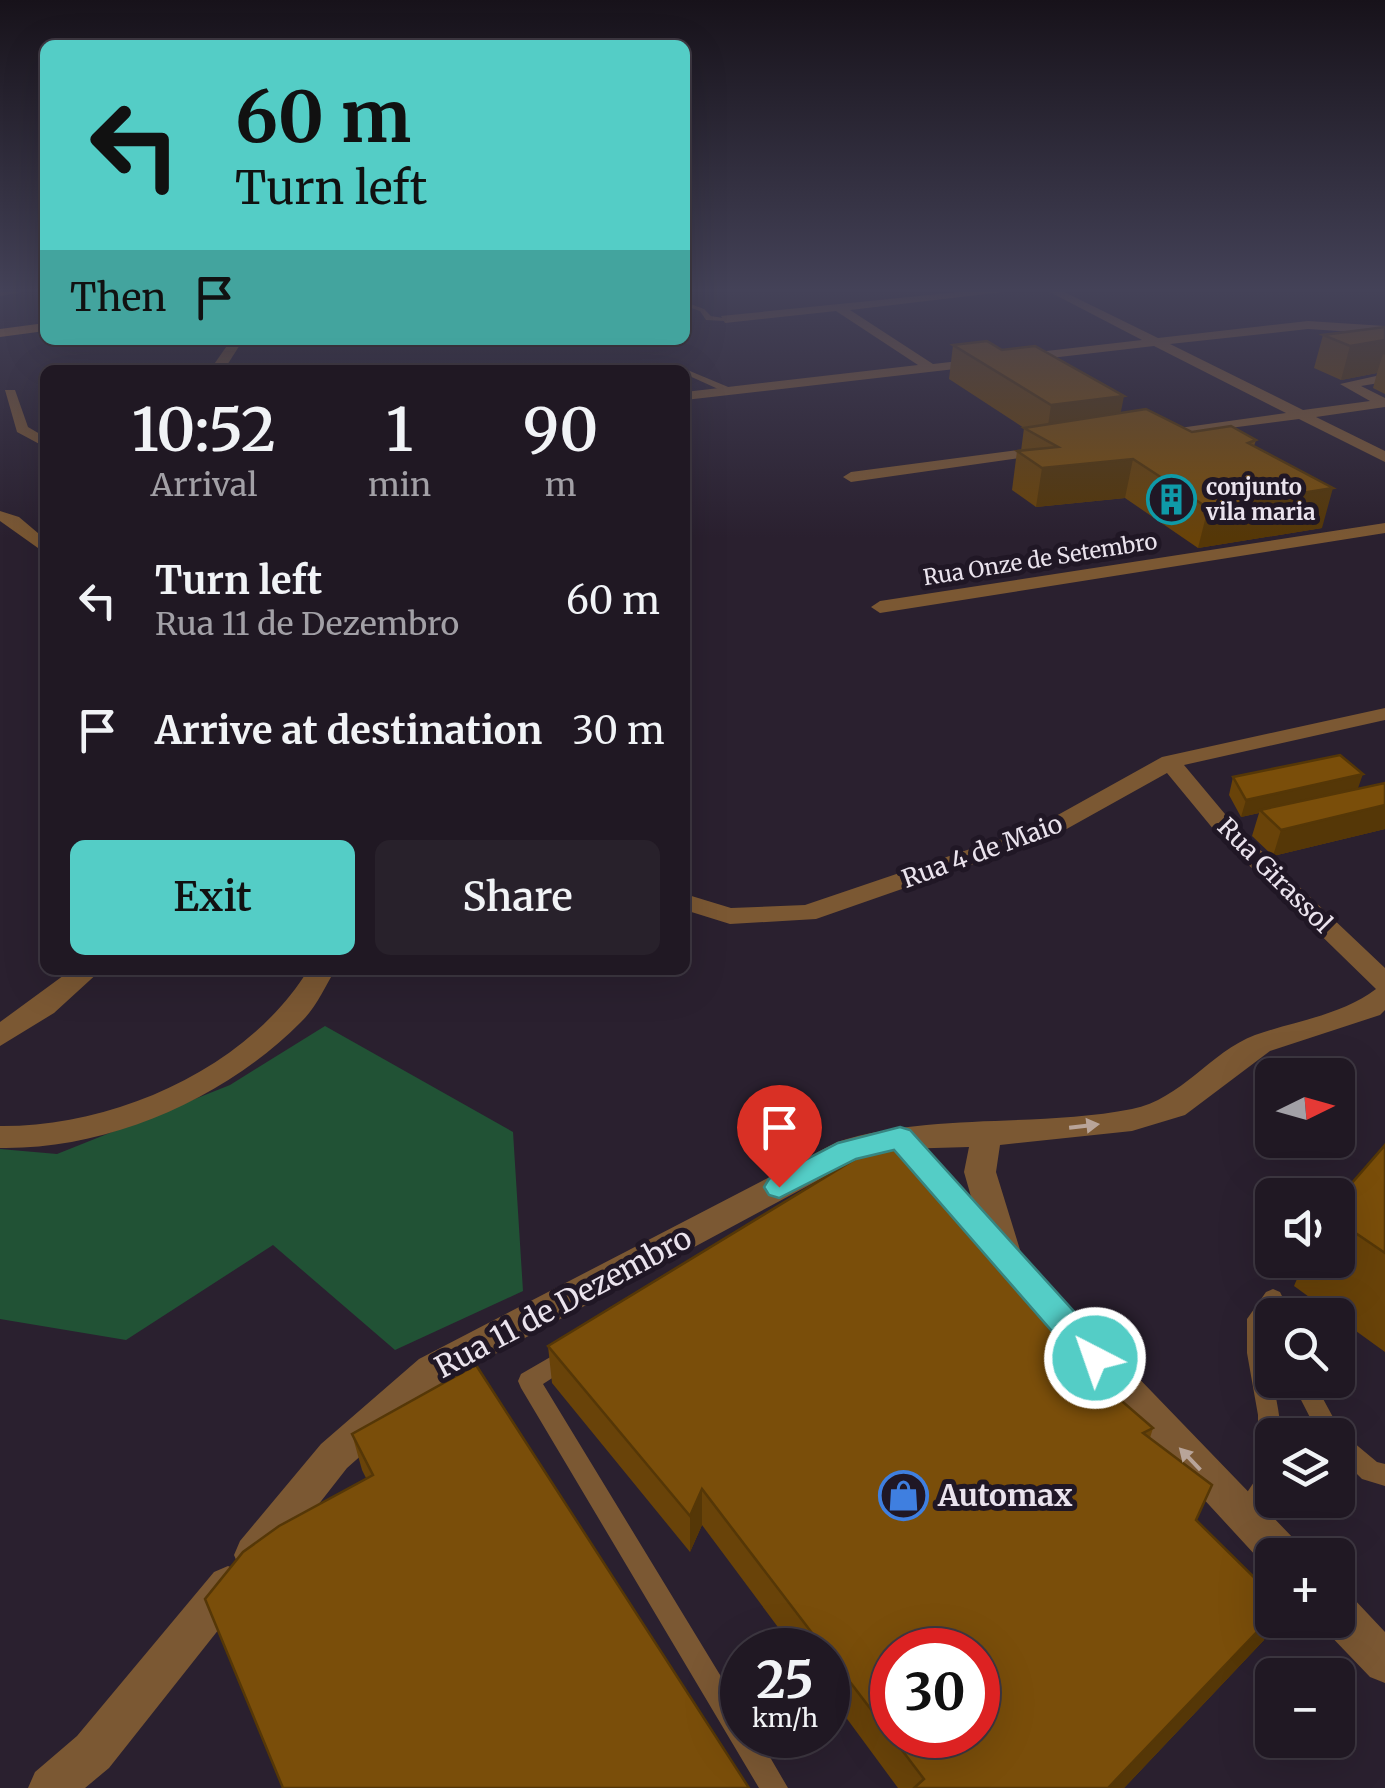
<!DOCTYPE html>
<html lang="en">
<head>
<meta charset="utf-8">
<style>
	body { margin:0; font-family:Merriweather,serif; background:#28212b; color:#f1f3f6; height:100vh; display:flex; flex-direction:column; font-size:38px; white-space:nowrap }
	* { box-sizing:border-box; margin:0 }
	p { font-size:32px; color:#a2a0a6 }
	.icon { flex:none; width:55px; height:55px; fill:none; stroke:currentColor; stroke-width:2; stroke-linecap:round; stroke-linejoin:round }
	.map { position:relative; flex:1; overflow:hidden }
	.side { position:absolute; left:40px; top:365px; width:650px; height:610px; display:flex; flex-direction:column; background:#201823; border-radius:15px; box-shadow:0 10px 40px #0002,0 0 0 2px #3d3741 }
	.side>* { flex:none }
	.guide { position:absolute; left:40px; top:40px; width:650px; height:305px; border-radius:15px; box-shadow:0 10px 40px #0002,0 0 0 2px #3d3741; background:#54cdc6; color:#111; overflow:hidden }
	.needle { width:65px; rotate:85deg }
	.controls { position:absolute; left:1255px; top:1058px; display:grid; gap:20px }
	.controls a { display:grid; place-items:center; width:100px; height:100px; border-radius:15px; background:#201823; box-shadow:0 10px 40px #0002,0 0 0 2px #3d3741; font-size:50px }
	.speed { position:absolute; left:720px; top:1628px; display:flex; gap:20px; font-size:50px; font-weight:700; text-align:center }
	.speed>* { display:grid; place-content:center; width:130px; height:130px; border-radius:50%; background:#201823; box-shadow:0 10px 40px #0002,0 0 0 2px #3d3741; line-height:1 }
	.speed small { font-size:25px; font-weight:400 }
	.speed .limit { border:15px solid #d22; background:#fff; color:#111 }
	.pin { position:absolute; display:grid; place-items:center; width:85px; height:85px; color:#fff; margin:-102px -42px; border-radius:50% 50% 50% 0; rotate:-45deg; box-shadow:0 0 10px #0007 }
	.pin .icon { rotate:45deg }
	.me { position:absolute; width:110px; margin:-55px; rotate:319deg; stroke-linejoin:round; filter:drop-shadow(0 0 8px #0008) }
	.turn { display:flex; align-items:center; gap:35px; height:210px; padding:0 30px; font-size:45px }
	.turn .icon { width:130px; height:130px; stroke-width:2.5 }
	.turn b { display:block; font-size:70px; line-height:85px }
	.then { display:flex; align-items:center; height:95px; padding:0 30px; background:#0003; gap:20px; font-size:38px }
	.eta { display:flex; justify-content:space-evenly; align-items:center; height:170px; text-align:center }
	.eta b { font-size:60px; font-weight:600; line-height:70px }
	.primary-button { display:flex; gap:20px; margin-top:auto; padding:20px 30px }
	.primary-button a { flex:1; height:115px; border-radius:15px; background:#54cdc6; color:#111; font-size:40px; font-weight:600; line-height:115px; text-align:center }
	.primary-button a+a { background:#28212b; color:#f1f3f6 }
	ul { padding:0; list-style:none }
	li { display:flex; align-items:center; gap:30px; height:130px; padding:0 30px }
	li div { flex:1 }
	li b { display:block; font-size:38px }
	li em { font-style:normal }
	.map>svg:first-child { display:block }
</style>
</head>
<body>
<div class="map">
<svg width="1385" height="1788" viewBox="0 0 1385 1788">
	<rect width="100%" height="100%" fill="#2a202f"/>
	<path fill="#215235" d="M325,1026L513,1132L523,1291L395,1350L273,1245L126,1340L0,1319V1149L57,1154L230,1085Z"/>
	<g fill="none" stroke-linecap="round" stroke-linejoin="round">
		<path fill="#7b5833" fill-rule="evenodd" d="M685,302L704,309L711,316L729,319L725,321L706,320L700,311L685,306Z
			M630,340H640L641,341L637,343Z
			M685,369L733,389L734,391L727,393L685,374V370H682Z
			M1273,1289L1280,1292L1283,1298C1279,1307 1269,1316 1268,1325C1263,1360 1280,1399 1281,1435H1272V1495L1252,1523L1244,1526L1236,1523L1232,1515L1258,1476V1415L1247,1353V1319L1266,1292Z
			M566,1348L574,1350L577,1357L574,1364L543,1384L742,1711V1735H757L788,1788H759L521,1388L518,1381L521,1374Z
			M1302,1380H1324L1321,1395L1341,1432L1377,1462L1385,1464V1486L1362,1479L1338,1455V1435H1319L1299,1396Z"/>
		<path fill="#7b5833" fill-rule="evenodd" d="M44,288L0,296V290Z
			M999,288H1037L850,310L933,364L1142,340L1042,288H1056L1158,338L1308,321L1385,326V334L1308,329L1170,344L1303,410L1370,401L1340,384L1385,374V382L1361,386L1385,398V407L1316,417L1385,451V462L1299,419L1153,438L1151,435L1158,431L1286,413L1154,346L685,400V392L918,365L836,311L725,323L721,316Z
			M231,340H243L224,370H210Z
			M485,363L534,366L541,370H387L394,366Z
			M5,390H15L28,427L45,437V447L17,432Z
			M1049,446L1056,450L1054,453L851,482L843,477L851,472Z
			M0,511L19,517L45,539V553L0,521Z
			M1385,523V533L880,613L871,607L880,601Z
			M1385,708V720L1184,765L1235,826L1385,968V1010L1380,1015L1270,1051L1185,1115L1132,1131L1000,1145L996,1172L1021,1253L1016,1263L1004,1267L992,1263L987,1253L964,1172L969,1147L900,1149L856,1160L445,1381L347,1468L268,1569L254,1575L240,1569L234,1555L240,1541L321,1444L419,1359L837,1142C932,1112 1035,1128 1132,1109C1182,1099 1210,1052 1255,1035C1295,1021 1342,1015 1376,989L1219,836L1167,773L1054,836L816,919L730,924L685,910V894L731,908L805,905L1038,826L1162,757Z
			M71,970H101L54,1013L0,1046V1022Z
			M308,970H335C325,987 316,1008 301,1022C225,1099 108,1150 0,1148V1126C114,1127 247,1069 308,970Z
			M1086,1332L1098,1336L1296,1541L1302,1555H1272V1571L1268,1569L1074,1358L1068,1347L1074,1336Z
			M228,1566L242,1572L248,1586L242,1600L109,1768L85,1788H28L35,1772L77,1736L214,1572Z
			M1338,1592L1353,1598L1385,1632V1683L1370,1677L1323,1628L1320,1620H1338Z"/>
		<path fill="#ac7435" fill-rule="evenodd" d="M45,323V331L0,337V329Z"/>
	</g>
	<path fill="#694309" d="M1385,327V394L1373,388L1377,373L1341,380L1314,368L1323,335Z
		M953,345L1121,413L1192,432L1256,440L1254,446L1322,528L1198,548L1125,498L1036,507L1012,490L1017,451H1021L1024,428L949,379Z
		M1233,777L1358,789L1385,783V829L1273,856L1252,836L1259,813L1241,817L1229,795Z
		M1385,1145V1352L1338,1318V1315H1334L1294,1286L1305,1260H1338V1199Z
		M984,1229L1110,1359L1102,1384L1153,1428L1150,1438L1264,1640L1124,1788H898L828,1693V1650H795L702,1525L690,1552L552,1383L548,1346Z
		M352,1434L749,1788L366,1478L362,1470Z"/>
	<path fill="#553707" d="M1385,340V355L1383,354L1377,373L1341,380L1350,346Z
		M1124,396L1117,432L1046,440L1051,405Z
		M1133,459L1125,498L1036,507L1042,468Z
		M1333,488L1322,528L1198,548L1208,508Z
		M1363,774L1357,791L1260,810L1259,813L1241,817L1246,800Z
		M1385,805V829L1273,856L1281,830Z
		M1110,1359L1098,1396L1087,1371Z
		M702,1489V1525L690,1552V1516Z
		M1272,1616V1620H1275L1264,1640L1124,1788H1108Z"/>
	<path fill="#7a4e0a" stroke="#553707" stroke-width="2.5" fill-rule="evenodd" d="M1385,327V340L1350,346L1323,335Z
		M987,341L1002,350L1035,346L1124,396L1051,405L953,345Z
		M1146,409L1192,432L1231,426L1256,440L1248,443L1333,488L1208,508L1133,459L1042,468L1017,451L1058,447L1024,428Z
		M1340,755L1363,774L1246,800L1233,777Z
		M1385,783V805L1281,830L1260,810Z
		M903,1130L984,1229L1110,1359L1087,1371L1153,1428L1143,1433L1212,1485L1196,1520L1272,1595V1616L1108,1788H914L924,1779L828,1653V1650H825L702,1489L690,1516L548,1346ZM892,1650H978V1735H892Z
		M1385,1145V1253L1338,1221V1199Z
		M476,1365L749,1788H283L205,1599L243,1552L279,1526L373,1475L352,1434Z"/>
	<defs><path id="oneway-solid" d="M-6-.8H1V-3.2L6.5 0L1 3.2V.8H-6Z" transform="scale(2.5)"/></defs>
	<g fill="#b8a499">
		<use href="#oneway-solid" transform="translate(1084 1126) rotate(-7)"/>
		<use href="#oneway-solid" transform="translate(1190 1459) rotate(-134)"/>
	</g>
	<linearGradient id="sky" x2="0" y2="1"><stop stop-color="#17121a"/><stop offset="0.54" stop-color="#444258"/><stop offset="1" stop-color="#444258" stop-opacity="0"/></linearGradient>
	<rect width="1385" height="538" fill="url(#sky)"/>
	<path fill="#54cdc6" stroke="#378581" stroke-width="2.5" d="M900,1127L910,1130L1107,1348L1111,1358L1107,1368L1095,1372L1084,1368L894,1150L856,1159L779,1198L769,1195L764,1187L769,1179L838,1143Z"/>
	<defs>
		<symbol id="building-ring" viewBox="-11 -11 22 22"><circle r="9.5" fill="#201725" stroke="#0f9aa8" stroke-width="1.5"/><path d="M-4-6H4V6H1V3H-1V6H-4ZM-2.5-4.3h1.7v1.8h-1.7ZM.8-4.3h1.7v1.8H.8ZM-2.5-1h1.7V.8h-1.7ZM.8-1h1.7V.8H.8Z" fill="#0f9aa8"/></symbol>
		<symbol id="shop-ring" viewBox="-11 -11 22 22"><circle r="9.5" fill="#201725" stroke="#3f7fe0" stroke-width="1.5"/><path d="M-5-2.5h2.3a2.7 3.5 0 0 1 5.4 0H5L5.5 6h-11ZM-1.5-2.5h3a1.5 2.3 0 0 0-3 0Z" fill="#3f7fe0"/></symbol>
	</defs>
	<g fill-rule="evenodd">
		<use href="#building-ring" x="1144" y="472" width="55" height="55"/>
		<use href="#shop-ring" x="876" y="1468" width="55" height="55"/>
	</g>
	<g text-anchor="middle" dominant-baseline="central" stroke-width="10" stroke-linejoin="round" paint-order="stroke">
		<g font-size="22" font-weight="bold" fill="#eae3ed" stroke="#201725" text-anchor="start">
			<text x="1206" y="487">conjunto<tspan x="1206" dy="25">vila maria</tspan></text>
		</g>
		<g font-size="22" fill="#eae3ed" stroke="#201725">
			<text transform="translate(1040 559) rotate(-9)">Rua Onze de Setembro</text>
		</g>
		<g font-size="25" fill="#eae3ed" stroke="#201725">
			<text transform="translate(982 851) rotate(-20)">Rua 4 de Maio</text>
			<text transform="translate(1275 875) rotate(45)">Rua Girassol</text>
		</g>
		<g font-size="30" fill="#eae3ed" stroke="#201725">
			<text transform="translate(563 1302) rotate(-28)">Rua 11 de Dezembro</text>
		</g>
		<g font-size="30" font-weight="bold" fill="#eae3ed" stroke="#201725" text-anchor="start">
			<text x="938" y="1495">Automax</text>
		</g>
	</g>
</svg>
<div class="controls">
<a><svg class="needle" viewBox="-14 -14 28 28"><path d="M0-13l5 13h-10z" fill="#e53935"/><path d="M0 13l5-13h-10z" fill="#a2a0a6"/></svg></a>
<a><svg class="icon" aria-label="sound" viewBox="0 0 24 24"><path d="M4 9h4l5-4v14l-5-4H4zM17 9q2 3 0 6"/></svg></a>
<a><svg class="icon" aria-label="search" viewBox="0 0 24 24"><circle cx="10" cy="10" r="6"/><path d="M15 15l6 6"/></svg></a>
<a><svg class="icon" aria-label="layers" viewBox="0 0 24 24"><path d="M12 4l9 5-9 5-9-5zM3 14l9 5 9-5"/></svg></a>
<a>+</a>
<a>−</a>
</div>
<div class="speed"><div>25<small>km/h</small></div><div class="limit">30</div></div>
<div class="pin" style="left:779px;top:1187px;background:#d93025"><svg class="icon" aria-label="arrive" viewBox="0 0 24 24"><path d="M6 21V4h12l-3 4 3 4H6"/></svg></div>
<svg class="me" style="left:1095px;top:1358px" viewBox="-20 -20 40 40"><circle r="17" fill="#54cdc6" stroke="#fff" stroke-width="3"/><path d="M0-11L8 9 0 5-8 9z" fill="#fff"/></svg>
<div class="guide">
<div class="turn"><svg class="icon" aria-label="left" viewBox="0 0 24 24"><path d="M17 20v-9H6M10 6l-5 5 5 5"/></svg><div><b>60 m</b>Turn left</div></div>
<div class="then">Then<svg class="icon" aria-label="arrive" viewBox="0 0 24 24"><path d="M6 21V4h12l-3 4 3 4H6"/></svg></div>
</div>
<section class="side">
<div class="eta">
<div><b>10:52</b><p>Arrival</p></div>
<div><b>1</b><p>min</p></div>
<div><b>90</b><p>m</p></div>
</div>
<ul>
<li><svg class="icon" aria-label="left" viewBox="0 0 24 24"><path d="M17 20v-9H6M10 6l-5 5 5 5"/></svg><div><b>Turn left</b><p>Rua 11 de Dezembro</p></div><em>60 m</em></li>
<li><svg class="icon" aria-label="arrive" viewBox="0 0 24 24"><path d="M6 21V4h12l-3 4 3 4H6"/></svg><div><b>Arrive at destination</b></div><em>30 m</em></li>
</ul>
<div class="primary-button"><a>Exit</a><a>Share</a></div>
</section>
</div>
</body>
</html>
